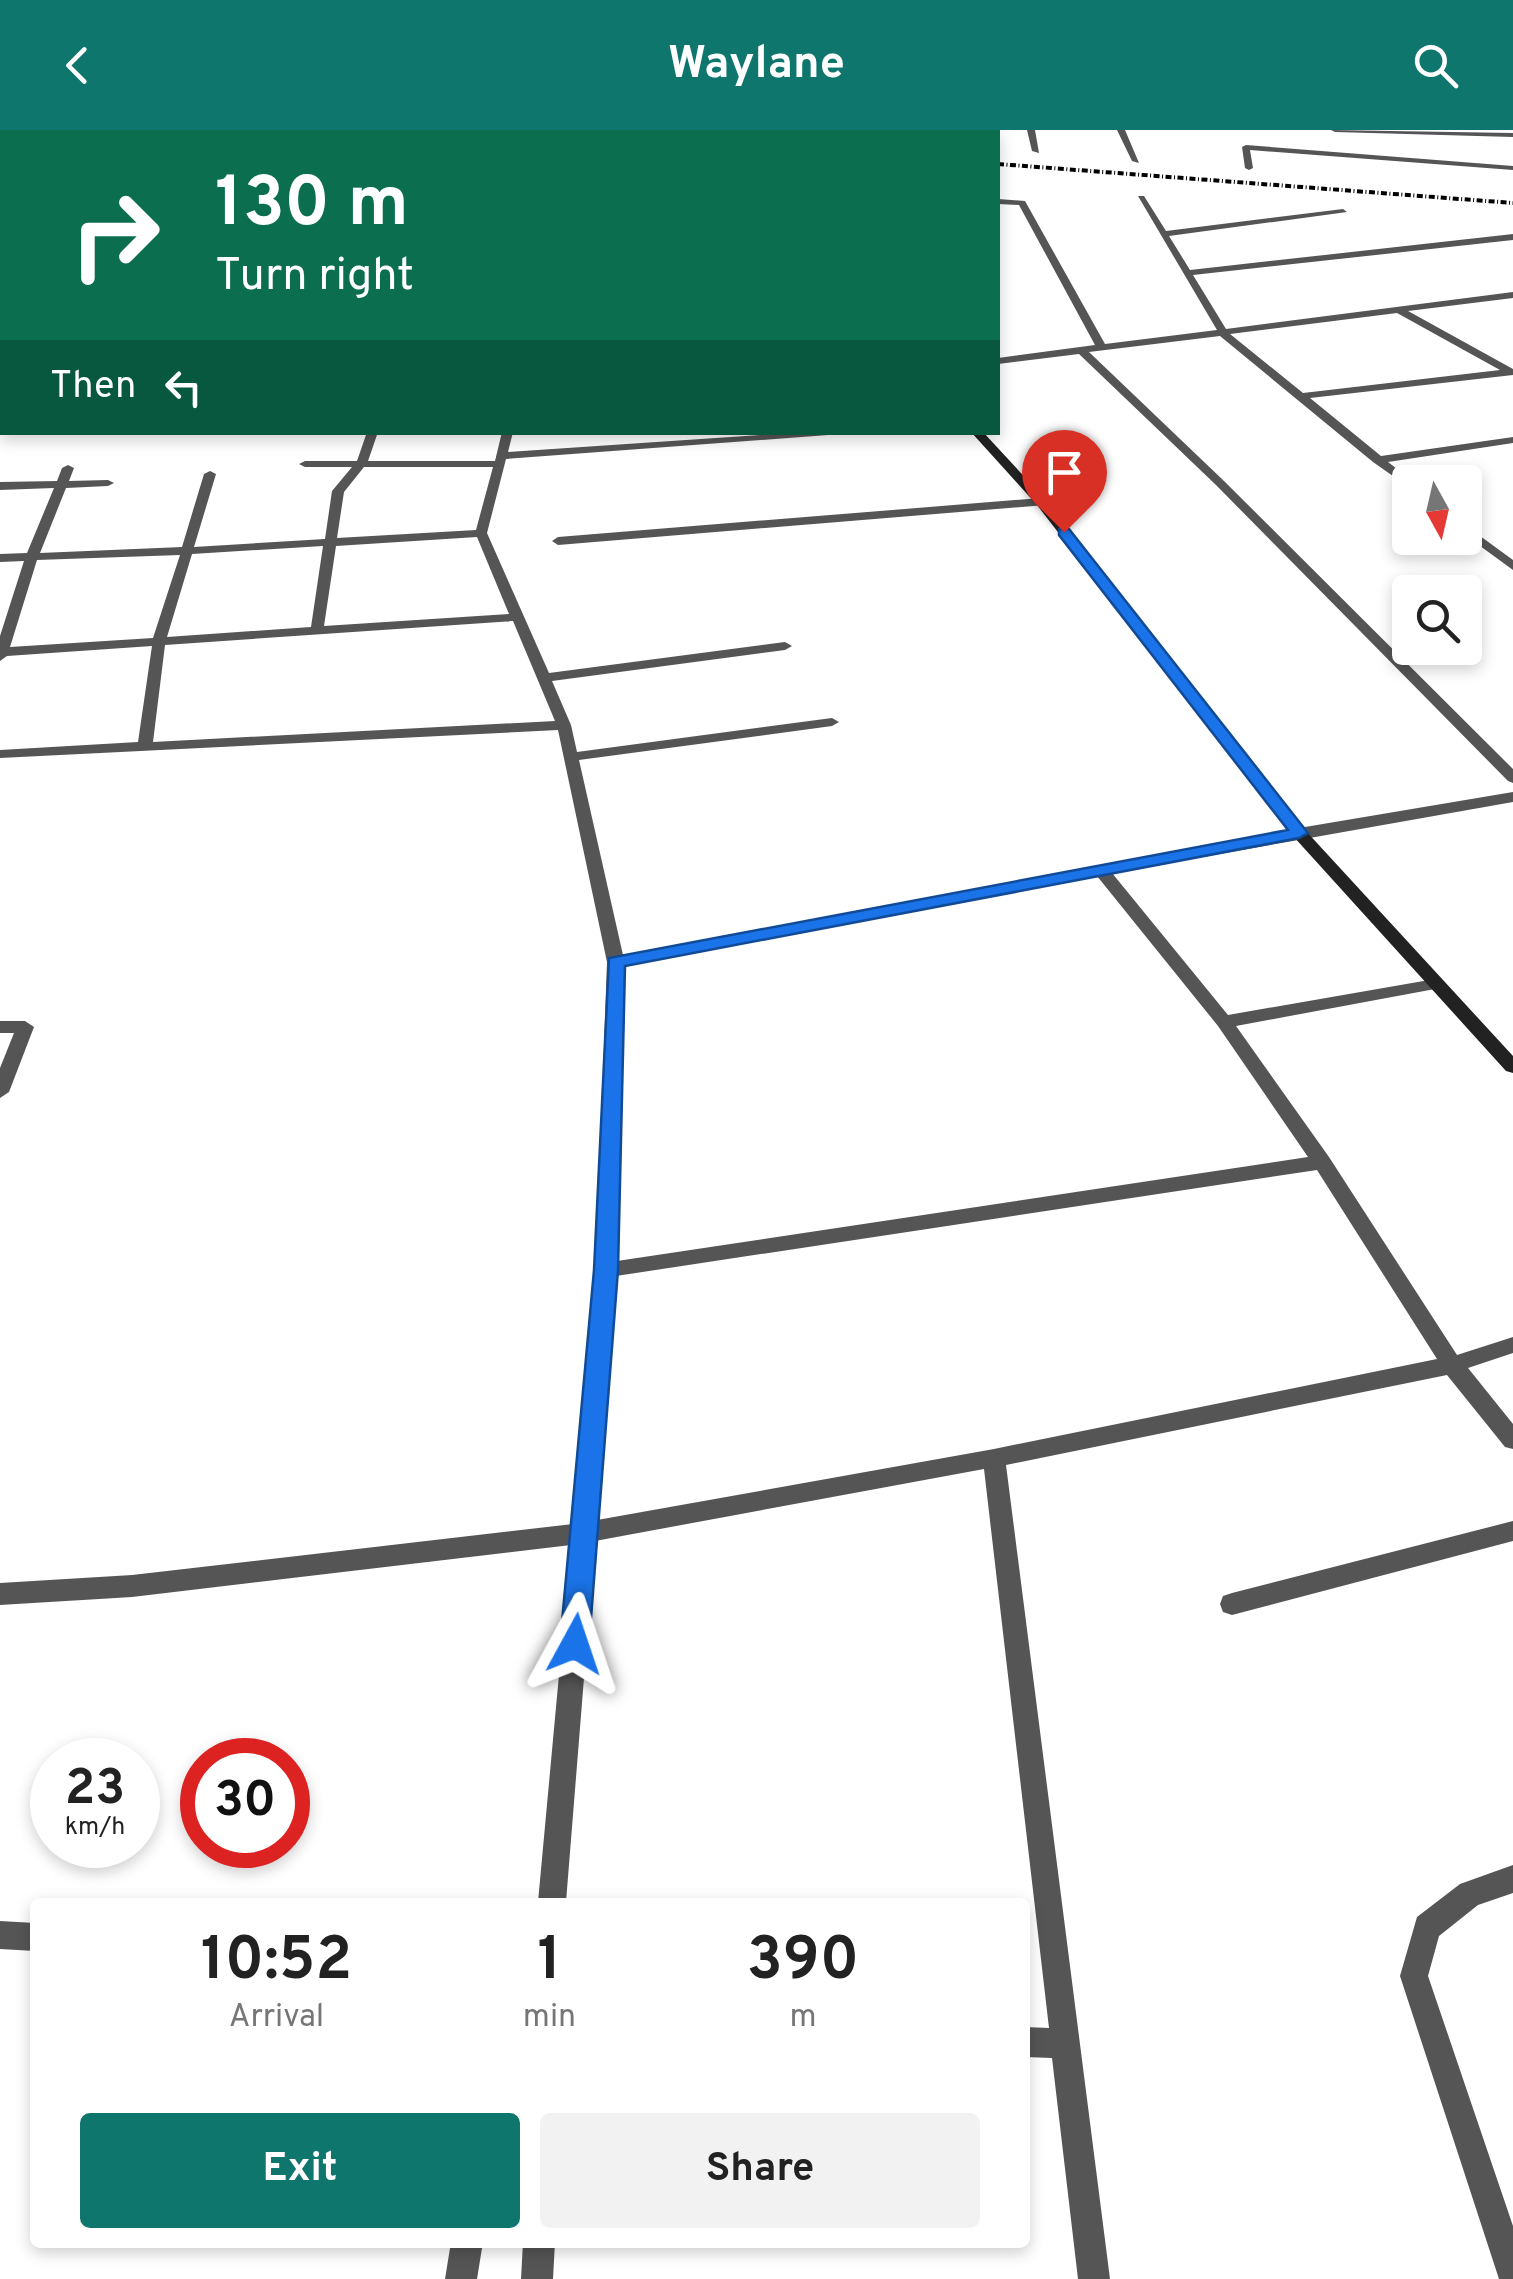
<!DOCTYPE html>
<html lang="en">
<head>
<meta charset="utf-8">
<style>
	body { margin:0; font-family:Overpass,sans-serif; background:#f2f2f2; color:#222; height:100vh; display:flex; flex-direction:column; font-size:38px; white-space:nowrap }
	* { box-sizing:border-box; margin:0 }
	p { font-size:32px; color:#767676 }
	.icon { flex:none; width:55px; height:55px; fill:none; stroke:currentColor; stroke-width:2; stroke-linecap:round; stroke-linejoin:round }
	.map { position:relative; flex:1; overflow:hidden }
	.panel { position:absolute; left:30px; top:1768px; width:1000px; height:350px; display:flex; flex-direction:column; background:#fff; border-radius:10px; box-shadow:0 5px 15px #0003 }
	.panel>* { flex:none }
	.hud { position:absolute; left:0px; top:0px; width:1000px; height:305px; box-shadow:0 5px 15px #0003; background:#0b6e4f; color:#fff; overflow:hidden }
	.needle { width:65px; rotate:172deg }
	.tools { position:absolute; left:1392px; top:335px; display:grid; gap:20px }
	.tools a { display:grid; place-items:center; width:90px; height:90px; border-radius:10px; background:#fff; box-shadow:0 5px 15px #0003; font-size:50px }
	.speed { position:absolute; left:30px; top:1608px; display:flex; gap:20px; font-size:50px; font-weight:700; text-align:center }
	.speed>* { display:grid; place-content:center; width:130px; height:130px; border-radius:50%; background:#fff; box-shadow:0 5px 15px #0003; line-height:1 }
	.speed small { font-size:25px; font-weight:400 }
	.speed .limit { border:15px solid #d22; background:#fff; color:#111 }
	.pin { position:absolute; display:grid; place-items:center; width:85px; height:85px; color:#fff; margin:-102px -42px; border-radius:50% 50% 50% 0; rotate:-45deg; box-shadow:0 0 10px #0007 }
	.pin .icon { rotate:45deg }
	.me { position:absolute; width:110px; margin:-55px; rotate:5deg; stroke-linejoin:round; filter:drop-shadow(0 0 8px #0008) }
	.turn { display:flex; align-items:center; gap:35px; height:210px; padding:0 50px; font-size:45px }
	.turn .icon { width:130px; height:130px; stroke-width:2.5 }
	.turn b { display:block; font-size:70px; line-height:85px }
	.then { display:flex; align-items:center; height:95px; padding:0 50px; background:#0003; gap:20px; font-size:38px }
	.eta { display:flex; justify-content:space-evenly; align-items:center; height:170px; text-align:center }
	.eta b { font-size:60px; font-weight:700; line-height:70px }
	.button { display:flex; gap:20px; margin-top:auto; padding:20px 50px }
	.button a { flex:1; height:115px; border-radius:10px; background:#0f766e; color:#fff; font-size:40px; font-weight:700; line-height:115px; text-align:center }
	.button a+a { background:#f2f2f2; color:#222 }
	header { display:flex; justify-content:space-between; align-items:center; height:130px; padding:0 50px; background:#0f766e; color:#fff; font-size:45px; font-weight:700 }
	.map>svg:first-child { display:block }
</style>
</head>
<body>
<header><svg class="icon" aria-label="back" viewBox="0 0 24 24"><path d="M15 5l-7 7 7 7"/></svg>Waylane<svg class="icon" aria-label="search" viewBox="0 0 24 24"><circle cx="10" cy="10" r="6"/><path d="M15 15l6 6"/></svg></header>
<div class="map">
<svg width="1513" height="2149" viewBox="0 0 1513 2149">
	<rect width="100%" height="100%" fill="#fff"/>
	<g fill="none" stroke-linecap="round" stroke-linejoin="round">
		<path fill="#555" fill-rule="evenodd" d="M947,0H955V2H948Z
			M1027,0H1035L1039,23L1032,21Z
			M1117,0H1125L1139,33L1132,31Z
			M1331,0L1513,3V7L1335,2Z
			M1246,15L1513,36V40L1250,20L1253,38L1249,40L1245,38L1242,17Z
			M0,22H2V26H0Z
			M1138,66H1144L1166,101L1343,79L1347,82L1169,106L1190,140L1513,104V110L1193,145L1226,199L1513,162V168L1408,181L1513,239V245L1310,268L1381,326L1513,307V313L1388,332L1414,352H1410V358L1373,332L1220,206L1089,222L1224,351L1513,639V653L1508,651L1216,355L1079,224L998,234V228L1095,215L1019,75L998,74V69L1025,71L1105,214L1217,200ZM1397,183L1500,240L1303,263L1230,204Z
			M2,154V162L0,163V155Z
			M0,230H2V236H0Z
			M367,302H378L368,331H495L502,302H513L508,322L805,302H868L506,329L487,403L549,543L785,512L792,516L785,520L552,551L571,595L577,622L832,588L839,592L832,596L579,630L623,825L1299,698L1513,662V672L1112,743L1228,885L1435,849L1441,850L1444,854L1441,858L1435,859L1236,896L1329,1027L1457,1225L1513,1207V1223L1468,1238L1513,1294V1319L1505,1317L1447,1245L1006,1335L1110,2149H1078L1052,1928L1025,1927V1897L1049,1898L984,1339L595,1411L566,1772H538L571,1415L132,1467L0,1475V1453L132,1445L573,1394L596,1140L607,832L558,600L0,628V620L138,612L152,516L7,526L0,531V506L24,431L0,432V424L27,423L54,358L0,360V352L57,351L62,338L68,335L74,338L69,351L108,350L114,353L108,356L66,358L40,423L182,417L204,344L210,341L216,344L194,417L325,409L332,361L352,337H305L299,334L305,331H357ZM364,337H493L476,400L337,408L344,362ZM477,407L509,484L324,496L336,416ZM323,416L311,497L167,507L192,424ZM180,425L153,508L10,517L37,430ZM513,491L555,591L153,612L165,515ZM1097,746L1218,896L1308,1027L617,1131L624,836ZM1317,1040L1437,1229L994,1319L597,1390L616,1146Z
			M1041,368L1047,372L1045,375L558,415L552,411L558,407Z
			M1465,395L1513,430V440L1465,405Z
			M0,891H25L34,897L9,962L0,968V938L14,903H0Z
			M1513,1391V1411L1232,1485L1223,1482L1220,1474L1223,1466L1232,1463Z
			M1513,1735V1763L1478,1775L1439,1806L1428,1846L1513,2096V2149H1499L1400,1846L1417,1787L1460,1754Z
			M0,1791L35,1793V1821L0,1819Z
			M451,2112H483L477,2149H445Z
			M523,2112H555L553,2149H521Z"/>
		<path fill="#222" fill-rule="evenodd" d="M0,51H2V55H0Z
			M0,66L2,67V71L0,72Z
			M971,302H983L1045,369L1305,700L1513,926V943L1506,941L1293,706L1037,375Z"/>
		<path stroke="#000" stroke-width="4" stroke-dasharray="6 2.5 1 2.5" stroke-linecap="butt" d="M340,0L430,2
			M475,0L540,2
			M998,34L1513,73"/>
		<path stroke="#222" stroke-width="9" d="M385,2L394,0
			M415,2L422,0"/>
	</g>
	<path fill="#1a73e8" stroke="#114b97" stroke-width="2.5" d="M1059,399H1069L1308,703L1299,708L625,836L618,1140L589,1514L585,1523L575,1527L565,1523L560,1514L594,1140L609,828L1288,700L1059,405Z"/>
</svg>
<div class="tools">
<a><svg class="needle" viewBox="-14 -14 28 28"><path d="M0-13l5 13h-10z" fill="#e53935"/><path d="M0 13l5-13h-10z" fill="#767676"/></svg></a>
<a><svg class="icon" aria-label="search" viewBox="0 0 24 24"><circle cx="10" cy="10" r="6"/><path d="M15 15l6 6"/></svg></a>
</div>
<div class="speed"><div>23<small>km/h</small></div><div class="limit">30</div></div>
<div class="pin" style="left:1064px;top:402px;background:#d93025"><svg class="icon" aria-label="arrive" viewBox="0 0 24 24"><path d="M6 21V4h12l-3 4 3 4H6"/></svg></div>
<svg class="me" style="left:575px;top:1514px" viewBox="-20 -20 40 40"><path d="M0-17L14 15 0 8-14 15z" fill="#1a73e8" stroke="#fff" stroke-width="4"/></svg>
<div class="hud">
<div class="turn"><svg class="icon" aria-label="right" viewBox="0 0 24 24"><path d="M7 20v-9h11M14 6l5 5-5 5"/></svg><div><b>130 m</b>Turn right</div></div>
<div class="then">Then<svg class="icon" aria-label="left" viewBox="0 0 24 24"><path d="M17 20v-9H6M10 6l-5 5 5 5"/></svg></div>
</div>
<section class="panel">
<div class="eta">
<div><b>10:52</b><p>Arrival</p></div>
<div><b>1</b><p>min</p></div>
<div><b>390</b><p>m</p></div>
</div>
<div class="button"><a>Exit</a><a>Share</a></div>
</section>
</div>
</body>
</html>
